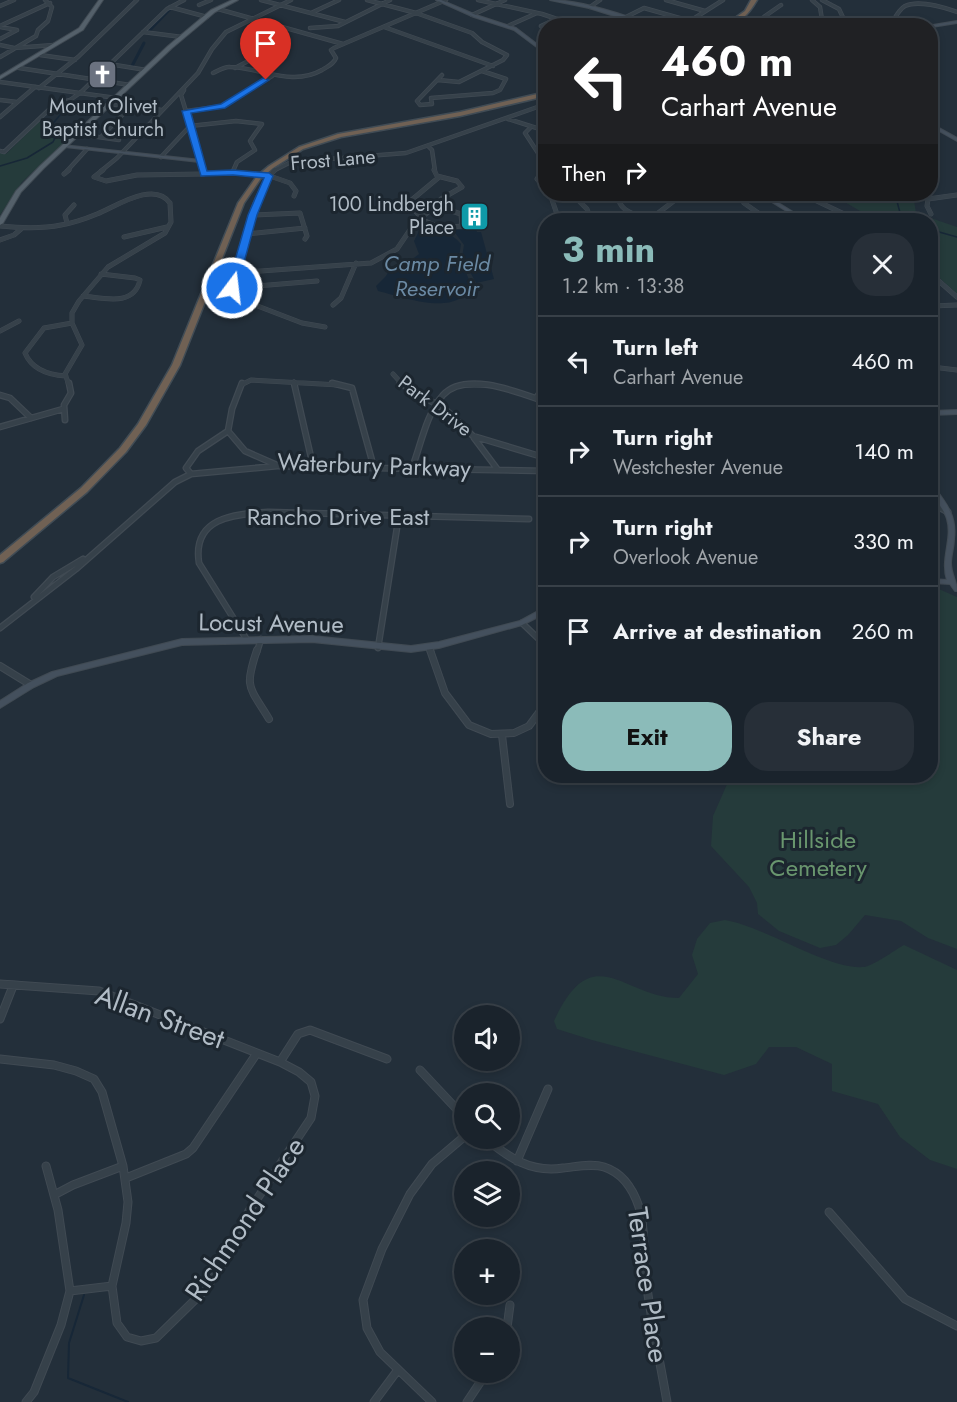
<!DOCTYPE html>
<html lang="en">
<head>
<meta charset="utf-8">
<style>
	body { margin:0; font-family:Jost,sans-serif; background:#272f38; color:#f1f3f6; height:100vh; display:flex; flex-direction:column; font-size:22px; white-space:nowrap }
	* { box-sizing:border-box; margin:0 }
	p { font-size:20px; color:#9fa4a9 }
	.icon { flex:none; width:33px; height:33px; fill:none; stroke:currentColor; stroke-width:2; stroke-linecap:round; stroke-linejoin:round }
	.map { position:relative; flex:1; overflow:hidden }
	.side { position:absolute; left:538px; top:213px; width:400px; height:570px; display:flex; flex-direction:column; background:#1a232c; border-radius:24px; box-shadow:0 3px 9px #0003,0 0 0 2px #384048 }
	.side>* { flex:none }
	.banner { position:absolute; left:538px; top:18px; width:400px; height:183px; border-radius:24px; box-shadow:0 3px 9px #0003,0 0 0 2px #384048; background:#202124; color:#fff; overflow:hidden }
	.controls { position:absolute; left:454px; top:1005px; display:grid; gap:12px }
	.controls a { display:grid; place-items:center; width:66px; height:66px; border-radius:50%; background:#1a232c; box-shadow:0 3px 9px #0003,0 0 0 2px #384048; font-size:30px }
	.pin { position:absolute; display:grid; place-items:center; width:51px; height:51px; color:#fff; margin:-62px -26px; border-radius:50% 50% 50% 0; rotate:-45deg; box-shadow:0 0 6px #0007 }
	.pin .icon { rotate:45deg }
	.me { position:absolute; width:66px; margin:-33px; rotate:15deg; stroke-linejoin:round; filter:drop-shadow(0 0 4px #0008) }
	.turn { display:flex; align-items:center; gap:21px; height:126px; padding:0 24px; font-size:27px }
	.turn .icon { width:78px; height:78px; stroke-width:2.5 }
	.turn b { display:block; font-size:42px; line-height:51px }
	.then { display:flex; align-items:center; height:57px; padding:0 24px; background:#0003; gap:12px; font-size:22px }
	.round { display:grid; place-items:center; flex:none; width:63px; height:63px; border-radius:24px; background:#272f38 }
	.summary { display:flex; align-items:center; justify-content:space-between; height:102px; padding:0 24px }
	h1 { font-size:36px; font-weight:700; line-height:45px; color:#8bbbb9 }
	.button { display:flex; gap:12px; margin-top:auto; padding:12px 24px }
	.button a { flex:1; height:69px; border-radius:24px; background:#8bbbb9; color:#111; font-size:24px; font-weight:700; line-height:69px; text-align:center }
	.button a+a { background:#272f38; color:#f1f3f6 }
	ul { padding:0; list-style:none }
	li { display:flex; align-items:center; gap:18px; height:90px; padding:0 24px; border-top:2px solid #384048 }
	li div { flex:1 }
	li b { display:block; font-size:22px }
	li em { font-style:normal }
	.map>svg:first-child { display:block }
</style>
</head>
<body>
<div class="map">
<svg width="957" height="1402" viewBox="0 0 957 1402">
	<rect width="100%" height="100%" fill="#232f3a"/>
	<path fill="#253b3b" d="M39,122L81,127L22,182L0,215V153L6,154Z
		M831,194H913L916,213L957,227V294L932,271V220H863L860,219L867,215Z
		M932,586L957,597V949L928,938L901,921L865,915L848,935L836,945L820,948L779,931L758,914L757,903L749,887L711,846L713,816L728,782L721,776H932Z
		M725,920C766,927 828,970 864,967C873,966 895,950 904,945L957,970V1169L930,1160L900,1137L878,1104L832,1091V1064L796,1047H769L756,1064L724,1075L592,1040L557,1029L554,1021C593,936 624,998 679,998L698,974L692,955L697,939L710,923Z"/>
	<path fill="#172737" d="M476,229L477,232H481L494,279L476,283L462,257L464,245L453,230Z
		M419,231C435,231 450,230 461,244L459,257L471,284C459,319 404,297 378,291L376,286L386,276L391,267L406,264L419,254L414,241Z"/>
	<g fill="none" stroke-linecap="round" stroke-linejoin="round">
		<path stroke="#172737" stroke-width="1.5" d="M0,166L27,158L53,142L55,138L46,135L53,133L46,132L60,115
			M895,194L902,220
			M932,230L957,237"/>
		<path stroke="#172737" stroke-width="2" d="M84,1295L69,1343L68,1378L128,1402"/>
		<path stroke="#172737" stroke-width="3" d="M149,31L170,9
			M132,66L144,43"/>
		<defs>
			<path id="street-far4" d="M261,0L345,22
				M367,0L416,13L472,33L482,42L507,55L503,60L459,82L438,80
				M478,0L542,14L578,26
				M666,0L705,11
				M812,0L820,7L823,26
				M822,0L839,9L847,26
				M199,5L211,0
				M0,6L14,0
				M170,7L207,17
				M590,7L600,0
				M644,8L690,21
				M218,9L343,44
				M311,13L339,0
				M472,15L505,0
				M0,26L50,3
				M508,26L537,13
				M608,26L644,8
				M682,26L723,0
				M751,26L781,5
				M890,26C894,20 898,10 905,6C918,0 943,7 957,12
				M0,27L17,30
				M384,27L493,66
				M310,28L338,26L390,0
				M546,29L541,26L556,19
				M143,32L182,37
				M541,36L546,35
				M0,39L17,30
				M0,45L14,48L54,45
				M40,55L75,60
				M0,57L36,36L38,30L48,21L52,7L45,0
				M109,64L146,70
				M19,68L130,85
				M235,68L254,58
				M213,73C218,71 225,66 230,67C262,68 292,87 322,70C328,66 333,65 336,58L331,50L334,48L446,0
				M0,82L116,98
				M39,88L78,57L137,0
				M184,90L181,95L201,161
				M431,98L493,93L500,90L506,79L482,71
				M431,98L432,104L420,105L417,101L442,75
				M0,100L17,102
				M109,104L162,110
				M186,111L223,106L272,76
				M0,117L35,87
				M508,119L546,131
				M531,127L525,133L538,153
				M77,134L119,140
				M101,137L131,106
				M428,146L432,150L435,171
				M0,151L4,152L55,104L70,100L80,93L167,9L184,0
				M161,157L190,126L236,121L262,124L250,141L255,150L237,162L233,171
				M67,171L87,149
				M101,171L117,158L198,73L212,49L226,32L291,0
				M273,171L291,162L406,153L546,104"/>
			<path id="street-far3" d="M103,170L94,177L106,181L137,175L204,174
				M275,170C253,190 233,267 234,297L302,323L325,327
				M434,170L437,176
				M546,172L540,174L537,179L546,188
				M64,174L69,170
				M267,175L290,183L296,191L294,196
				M437,176L457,181L462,187L441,199L426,214L419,215L408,203L438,178Z
				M550,194L559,220
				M572,194L587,209L591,220
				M618,194C618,212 635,214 649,220
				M804,195L857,220
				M744,203L768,220
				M931,214L927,206L928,199L957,195
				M253,215L300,213L307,236L305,239
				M649,220L683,194
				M793,220L801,218
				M425,221L442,228L462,226L461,214L436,206
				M67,223L65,215L74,205
				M0,226C20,228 41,229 61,225C73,223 85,219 97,214C115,207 154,180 170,203L171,222L165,233L108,267L79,301L72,313V323L82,345L65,374L69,385
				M247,234L305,228
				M124,237L167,227
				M0,240L14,235L21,229
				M235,273L371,263L397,249L412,227L425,222
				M932,275L957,297
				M232,288L317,281
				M83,296C104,298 134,307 140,280L135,278L101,274
				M333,305L341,298L356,263
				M932,306L957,305
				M0,331L19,321
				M932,367L957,370
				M393,374L403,385
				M66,376C49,375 32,370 25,353L44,328L72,323
				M294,382L295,385
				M241,385L251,380L339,385
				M463,385H484"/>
			<path id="street-far2" d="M242,383L232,409L228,431L245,451L279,466L374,468
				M294,383L313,466
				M332,383L352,388L374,468
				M400,383L446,410L473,436L546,458
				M0,395L10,398L31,418
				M536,398L539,394L546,392
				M65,420L64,405L71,393L69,383
				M0,427L63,409
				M474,438L498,470
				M374,468L546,471
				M412,468C421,445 426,414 443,395C466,370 520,393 546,402
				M191,474L186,468L198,451L228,431
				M932,504L948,512
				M34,597L53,577L83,559
				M522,623L546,646
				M0,628L76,569L175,482L191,474L277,466
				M247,640L199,563C192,518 233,514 268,512L529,519
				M429,647L431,652
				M378,648L399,515
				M257,652L261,639"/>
			<path id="street-far1" d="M257,650C244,688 249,686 269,719
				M430,650L445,693L469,725L491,734L514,733L529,726L546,703
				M0,666L31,685
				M502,735L510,804
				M0,984L20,985"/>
			<path id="street" d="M0,984L99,991L280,1062L299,1072L311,1082L315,1096L311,1118L249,1211L226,1259L205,1290L156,1338L141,1341L127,1337L117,1323L112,1286L126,1223L128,1202L123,1166L102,1092L94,1079L76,1071L54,1065L0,1059
				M0,1019L13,986
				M280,1062L298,1034L310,1030L387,1059
				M420,1070L465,1118
				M485,1138C509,1158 531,1173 563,1168C575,1167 592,1163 604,1167C623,1173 633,1189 639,1207C646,1229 643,1257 646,1280C651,1321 660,1361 667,1402
				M517,1161L548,1089
				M126,1178L186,1154L193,1148L257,1053
				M54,1195L73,1185L123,1166
				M829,1212L905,1299L957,1326
				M70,1291L112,1286
				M507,1328L510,1305
				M26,1402L34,1392L61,1325L70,1291L58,1210L46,1166
				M374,1402L397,1371
				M432,1402L380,1352L367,1328L363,1300L382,1249L410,1194L432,1164L465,1136
				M467,1402L487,1372"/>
			<path id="secondary" d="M436,0H441L476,15L516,28L546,51V54L514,30L474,17Z
				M550,0C580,0 625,15 654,26H646L589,8Z
				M957,21V23L932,27V26H927Z
				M932,124L957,138V141L932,127Z
				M63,145L201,160L203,161L206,172L233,171L262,173L264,174L262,175L233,173L204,175L202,174L199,162L65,147H63Z
				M759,194H764L806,220H801Z
				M957,410V414L932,415V411Z
				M932,486L934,487C947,504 957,517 954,539C954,547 951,555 951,563C951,574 957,582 957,591H955L950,584L932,583V579L947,580C940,559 953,539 947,519C944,508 931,497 932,486Z
				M544,608H546V613L522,625L439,648L411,652L312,642L182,645L57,676L34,687L0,708V701L28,683L52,672L182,639L312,636L411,646L439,642L520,621Z"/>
			<path id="primary" d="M99,0H103L83,30L0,79V76L79,28Z
				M232,0H238L215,12L172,48L44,168L21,192L3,223L0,225V218L16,191L40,166L168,46L211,10Z"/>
			<path id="highway" d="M751,0H757C750,12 739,26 724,26L745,11Z
				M546,92V96L460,116L341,137L303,149L273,168L261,178L244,203L180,365L146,425L126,452L87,492L3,562L0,563V555L81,488L120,448L138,424L172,365L238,203L257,176L269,166L299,147L338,134L460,112Z"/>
		</defs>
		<use href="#street-far4" stroke="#404a53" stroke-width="4.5"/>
		<use href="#street-far3" stroke="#404a53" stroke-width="5"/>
		<use href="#street-far2" stroke="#404a53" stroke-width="7"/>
		<use href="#street-far1" stroke="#404a53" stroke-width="8"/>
		<use href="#street" stroke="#404a53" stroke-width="9"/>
		<use href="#secondary" stroke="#404a53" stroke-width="2"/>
		<use href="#primary" stroke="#404a53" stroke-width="2"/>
		<use href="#highway" stroke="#414c55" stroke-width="3"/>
		<use href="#street-far4" stroke="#36414a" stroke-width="3"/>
		<use href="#street-far3" stroke="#36414a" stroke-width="4"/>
		<use href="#street-far2" stroke="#36414a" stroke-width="4.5"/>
		<use href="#street-far1" stroke="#36414a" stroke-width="6"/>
		<use href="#street" stroke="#36414a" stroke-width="7"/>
		<use href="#secondary" fill="#44505d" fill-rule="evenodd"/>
		<use href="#primary" fill="#54606a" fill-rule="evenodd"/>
		<use href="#highway" fill="#706154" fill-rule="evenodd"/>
	</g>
	<path fill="#1a73e8" stroke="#114b97" stroke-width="1.5" d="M263,78L269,80L225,108L191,113L207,171L233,170L269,173L273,176L257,215L237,288L232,290L227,288L248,215L264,178L233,175L201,176L182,111L221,104Z"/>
	<defs>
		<symbol id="church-square" viewBox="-11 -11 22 22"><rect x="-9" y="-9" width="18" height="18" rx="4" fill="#6b7280" stroke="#1c262f"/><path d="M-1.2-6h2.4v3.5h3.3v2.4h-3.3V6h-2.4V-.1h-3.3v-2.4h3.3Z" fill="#fff"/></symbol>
		<symbol id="building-square" viewBox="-11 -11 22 22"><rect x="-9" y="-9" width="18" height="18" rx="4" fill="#0f9aa8" stroke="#1c262f"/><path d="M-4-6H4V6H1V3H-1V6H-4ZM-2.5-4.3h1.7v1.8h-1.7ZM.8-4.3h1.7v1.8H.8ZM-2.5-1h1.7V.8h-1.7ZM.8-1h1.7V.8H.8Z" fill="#fff"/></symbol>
	</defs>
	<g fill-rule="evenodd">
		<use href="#church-square" x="86" y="58" width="33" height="33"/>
		<use href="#building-square" x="458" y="200" width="33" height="33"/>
	</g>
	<g text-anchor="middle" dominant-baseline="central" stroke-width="6" stroke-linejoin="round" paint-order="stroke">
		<g font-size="20" fill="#b1bcc6" stroke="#1c262f">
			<text x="103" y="106">Mount Olivet<tspan x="103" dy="23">Baptist Church</tspan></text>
			<text x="454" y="204" text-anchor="end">100 Lindbergh<tspan x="454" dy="23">Place</tspan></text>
		</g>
		<g font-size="20" fill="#b1bcc6" stroke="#1c262f">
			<text transform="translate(333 160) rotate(-5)">Frost Lane</text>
			<text transform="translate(435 406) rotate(37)">Park Drive</text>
		</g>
		<g font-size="22" font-style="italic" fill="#6b8aa4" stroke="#1c262f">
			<text x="437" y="263">Camp Field<tspan x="437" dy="25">Reservoir</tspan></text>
		</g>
		<g font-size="24" fill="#b1bcc6" stroke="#1c262f">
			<text transform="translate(374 465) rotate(2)">Waterbury Parkway</text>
			<text x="338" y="516">Rancho Drive East</text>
			<text transform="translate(271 623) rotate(1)">Locust Avenue</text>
		</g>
		<g font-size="24" fill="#69966e" stroke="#1c262f">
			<text x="818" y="839">Hillside<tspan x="818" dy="28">Cemetery</tspan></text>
		</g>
		<g font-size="28" fill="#b1bcc6" stroke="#1c262f">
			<text transform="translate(160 1017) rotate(20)">Allan Street</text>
			<text transform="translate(245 1219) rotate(-56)">Richmond Place</text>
			<text transform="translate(648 1285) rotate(82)">Terrace Place</text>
		</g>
	</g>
</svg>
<div class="controls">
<a><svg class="icon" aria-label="sound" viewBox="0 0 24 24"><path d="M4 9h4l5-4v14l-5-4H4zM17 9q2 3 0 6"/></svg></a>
<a><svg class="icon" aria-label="search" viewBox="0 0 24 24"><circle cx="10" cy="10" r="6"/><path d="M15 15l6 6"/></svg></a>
<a><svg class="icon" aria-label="layers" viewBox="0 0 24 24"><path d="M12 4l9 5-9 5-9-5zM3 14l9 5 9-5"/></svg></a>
<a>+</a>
<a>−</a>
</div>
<div class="pin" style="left:266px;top:80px;background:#d93025"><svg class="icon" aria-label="arrive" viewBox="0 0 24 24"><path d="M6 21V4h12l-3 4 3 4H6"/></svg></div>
<svg class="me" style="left:232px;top:288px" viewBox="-20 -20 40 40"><circle r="17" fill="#1a73e8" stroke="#fff" stroke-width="3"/><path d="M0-11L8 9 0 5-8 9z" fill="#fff"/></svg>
<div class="banner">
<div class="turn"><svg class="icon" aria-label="left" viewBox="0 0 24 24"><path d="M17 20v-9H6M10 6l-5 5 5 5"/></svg><div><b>460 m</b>Carhart Avenue</div></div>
<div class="then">Then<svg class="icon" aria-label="right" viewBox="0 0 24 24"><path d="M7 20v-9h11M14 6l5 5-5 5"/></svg></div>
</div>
<section class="side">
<div class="summary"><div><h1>3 min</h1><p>1.2 km · 13:38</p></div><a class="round"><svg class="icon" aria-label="close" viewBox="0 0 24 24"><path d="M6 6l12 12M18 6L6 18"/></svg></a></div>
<ul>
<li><svg class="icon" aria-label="left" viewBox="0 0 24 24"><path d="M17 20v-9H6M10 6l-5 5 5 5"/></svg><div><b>Turn left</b><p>Carhart Avenue</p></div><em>460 m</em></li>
<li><svg class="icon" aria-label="right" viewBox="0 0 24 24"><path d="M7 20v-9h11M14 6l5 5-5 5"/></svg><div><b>Turn right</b><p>Westchester Avenue</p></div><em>140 m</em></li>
<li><svg class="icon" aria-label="right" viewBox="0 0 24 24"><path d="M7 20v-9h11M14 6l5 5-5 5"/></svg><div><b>Turn right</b><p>Overlook Avenue</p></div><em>330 m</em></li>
<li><svg class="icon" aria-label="arrive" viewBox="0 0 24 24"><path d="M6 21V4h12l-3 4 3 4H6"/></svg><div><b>Arrive at destination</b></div><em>260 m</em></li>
</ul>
<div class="button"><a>Exit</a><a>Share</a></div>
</section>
</div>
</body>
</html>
